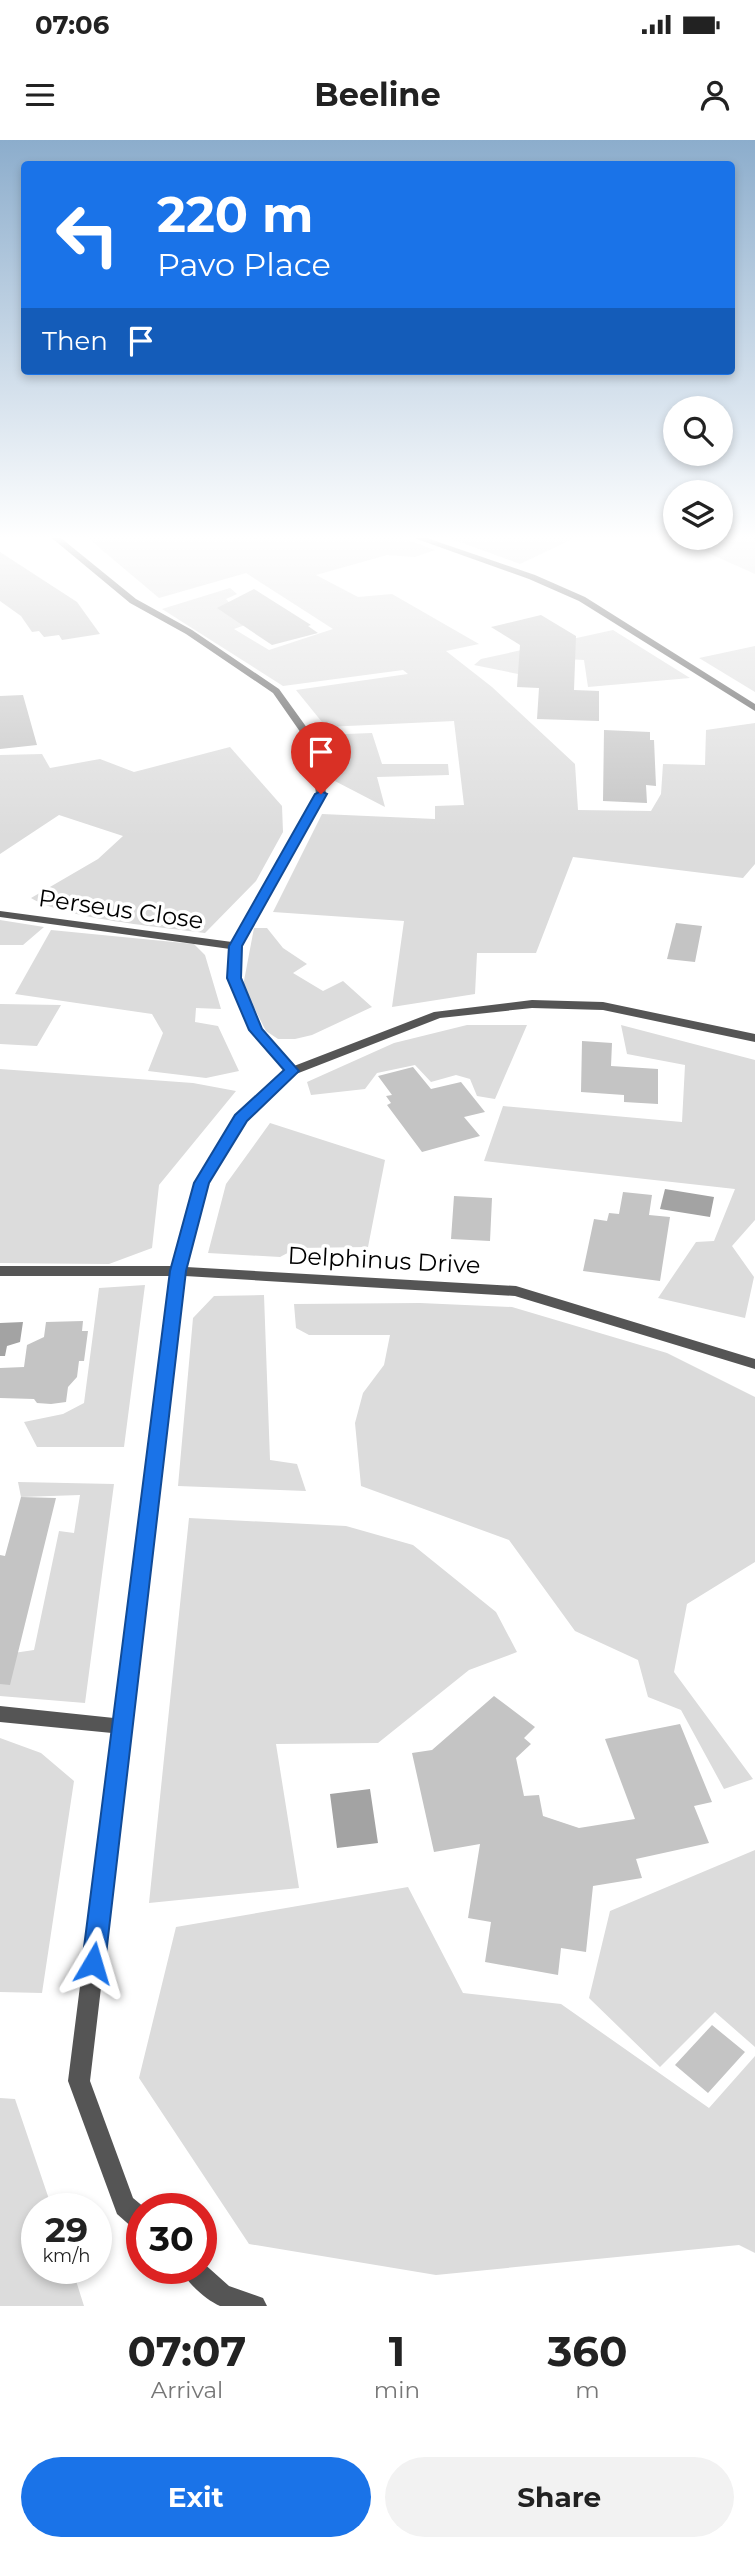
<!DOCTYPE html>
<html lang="en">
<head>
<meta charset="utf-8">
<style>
	body { margin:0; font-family:Montserrat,sans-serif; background:#f2f2f2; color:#222; height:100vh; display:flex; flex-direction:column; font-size:26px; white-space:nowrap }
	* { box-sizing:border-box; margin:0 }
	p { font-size:23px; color:#767676 }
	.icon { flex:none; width:38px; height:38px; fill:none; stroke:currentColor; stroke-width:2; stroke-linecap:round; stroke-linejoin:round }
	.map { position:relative; height:2166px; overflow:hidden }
	.sheet { display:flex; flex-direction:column; background:#fff; flex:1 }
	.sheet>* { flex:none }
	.guide { position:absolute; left:21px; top:21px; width:714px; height:214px; border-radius:7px; box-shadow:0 4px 10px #0003; background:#1a73e8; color:#fff; overflow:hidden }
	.tools { position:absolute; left:663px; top:256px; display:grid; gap:14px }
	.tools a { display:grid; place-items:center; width:70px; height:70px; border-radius:50%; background:#fff; box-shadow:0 4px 10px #0003; font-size:35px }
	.speed { position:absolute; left:21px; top:2053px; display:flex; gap:14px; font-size:35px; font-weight:700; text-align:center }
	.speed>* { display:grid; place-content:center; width:91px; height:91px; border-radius:50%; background:#fff; box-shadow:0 4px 10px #0003; line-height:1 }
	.speed small { font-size:18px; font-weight:400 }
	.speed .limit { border:10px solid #d22; background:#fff; color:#111 }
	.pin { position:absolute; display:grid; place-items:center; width:60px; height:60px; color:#fff; margin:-72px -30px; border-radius:50% 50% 50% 0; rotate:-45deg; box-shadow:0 0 7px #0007 }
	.pin .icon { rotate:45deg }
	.me { position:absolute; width:77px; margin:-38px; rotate:7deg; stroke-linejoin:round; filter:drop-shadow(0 0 5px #0008) }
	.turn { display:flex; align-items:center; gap:24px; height:147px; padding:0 21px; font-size:32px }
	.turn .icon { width:91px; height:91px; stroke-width:2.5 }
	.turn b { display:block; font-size:49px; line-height:60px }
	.then { display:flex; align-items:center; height:66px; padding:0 21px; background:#0003; gap:14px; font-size:26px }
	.eta { display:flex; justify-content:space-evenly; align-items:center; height:119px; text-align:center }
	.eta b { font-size:42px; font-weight:700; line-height:49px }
	.cta { display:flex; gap:14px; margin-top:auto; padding:14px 21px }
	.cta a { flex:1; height:80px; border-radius:42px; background:#1a73e8; color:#fff; font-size:28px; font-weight:700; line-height:80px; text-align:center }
	.cta a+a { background:#f2f2f2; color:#222 }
	.status { display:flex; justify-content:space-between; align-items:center; height:49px; padding:0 35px; background:#fff; direction:ltr }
	.status svg { height:19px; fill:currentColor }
	header { display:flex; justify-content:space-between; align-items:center; height:91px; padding:0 21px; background:#fff; font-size:32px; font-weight:700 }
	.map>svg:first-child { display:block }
</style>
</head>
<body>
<div class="status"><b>07:06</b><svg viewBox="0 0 49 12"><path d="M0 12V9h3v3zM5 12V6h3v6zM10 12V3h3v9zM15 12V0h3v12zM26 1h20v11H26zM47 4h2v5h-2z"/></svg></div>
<header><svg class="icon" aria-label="menu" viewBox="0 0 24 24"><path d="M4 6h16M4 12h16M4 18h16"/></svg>Beeline<svg class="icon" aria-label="person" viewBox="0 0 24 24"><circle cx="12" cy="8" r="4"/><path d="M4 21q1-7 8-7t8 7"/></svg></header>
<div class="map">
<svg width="755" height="2166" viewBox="0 0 755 2166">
	<rect width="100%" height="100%" fill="#fff"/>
	<path fill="#dcdcdc" d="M83,394H391L435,410L415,417L387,415L316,435L358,457L392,454L479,504L446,511L492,547L575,624L578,670L651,671L661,654L663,624L705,625L706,590L755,583V724L743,738L573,717L536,813H477L475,854L392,867L404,781L273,772L322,674L435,679V666L464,665L454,581L326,587L296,550L408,534L403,530L283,546L162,469L230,448L237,454L226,459L236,470L272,475L234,489L269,510L333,489L246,433L159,458Z
		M438,394H583L520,424Z
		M655,394H675L676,397L755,394V434L706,412Z
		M613,490L690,538L588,547L584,520L531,517L523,535L474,525L481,519Z
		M755,506V552L699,518Z
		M372,593L382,624H448L449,635L377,637L385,667L331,639L320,595Z
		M230,607L282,666L283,692L256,741L205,793C162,787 65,779 31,758L98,719L123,696L59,675L0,714V615L42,614L50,628L100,619L134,632Z
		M0,780L44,787L23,805H0Z
		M254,788H267L283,808L307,824L293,833L323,851L343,841L372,867L312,895L295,899H278L266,891L243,846Z
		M51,790L194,804L205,815L221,869L196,868L195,882L218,886L239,931L206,938L148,931L163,893L152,874L15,854Z
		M0,864L61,865L37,906L0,904Z
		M467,885H527L495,959L477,956L470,939L456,935L431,942L415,925L377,933L365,949L311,955L307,942L394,903Z
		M621,885L755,920V1080L732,1106L754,1137L745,1178L658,1158L696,1102L714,1101L735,1049L484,1021L503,966L682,982L685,925L627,914Z
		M0,929L193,943L236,951L159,1045L152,1108L109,1124L0,1123Z
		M270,983L385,1020L368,1107L297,1108L280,1117L208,1113L226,1044Z
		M145,1145L124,1307H37L24,1282L63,1274L84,1263L99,1148Z
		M264,1155L270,1320L297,1324L306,1351L178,1346L193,1178L214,1156Z
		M420,1163L512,1167L667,1213L755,1257V1422L687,1464L674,1532L753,1639L724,1649L681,1570L648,1557L638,1520L575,1491L509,1400L361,1346L355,1283L363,1253L384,1225L390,1195H309L296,1188L294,1164Z
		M18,1342L114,1344L85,1563L0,1556V1515L34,1510L59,1391L74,1393L80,1355L21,1357Z
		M189,1378L346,1386L413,1405L496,1472L517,1512L469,1530L378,1603L276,1604L299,1748L149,1763Z
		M0,1598L41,1613L74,1641L42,1853L0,1852Z
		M755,1710V1907L715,1872L660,1927L589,1858L610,1771Z
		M408,1747L463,1853L561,1864L709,1968L755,1916V2113L739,2105L436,2135L249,2104L139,1938L176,1787Z
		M0,1958L15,1959L52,2068H37V2128H72L84,2166H0Z"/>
	<path fill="#a3a3a3" d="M665,1049L714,1057L710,1077L660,1069Z
		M23,1182L20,1202L7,1206L5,1216H0V1183Z
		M370,1649L378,1703L337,1708L330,1654Z"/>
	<path fill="#c4c4c4" d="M0,412L77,462L100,494L62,500L59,495L44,497L39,491L32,492L21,476L0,461Z
		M254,449L311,485L308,486L318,493L272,505L217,468Z
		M541,475L576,496L574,550L599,551V581L537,579L539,548L517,547L520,505L491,487Z
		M23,555L37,605L0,609V556Z
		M604,590L650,592V600H654L656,646L646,645L647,663L603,661Z
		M676,783L702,786L695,822L667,819Z
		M582,901L612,903L611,926L658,929V964L624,962V955L581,952Z
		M413,927L431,949L461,942L485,972L464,977L480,996L422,1012L387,965L391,963L386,956L392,955L378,936Z
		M623,1052L652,1055L649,1075L670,1077L660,1141L583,1131L594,1079L607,1081L609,1073L619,1074Z
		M454,1056L492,1058L490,1101L451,1099Z
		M83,1181L82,1191H88L84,1221H79L77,1237L68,1247L66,1262L51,1264L37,1263L34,1259L0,1258V1228L24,1227L27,1205L44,1197L46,1182Z
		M21,1357L56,1358L10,1545L0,1544V1415L5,1416Z
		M494,1556L535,1587L524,1598L531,1604L516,1618L524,1656L539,1655L543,1676L579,1688L635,1679L605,1599L680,1584L712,1662L694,1666L709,1703L636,1719L642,1738L593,1746L586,1812L561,1808L558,1835L485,1822L491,1782L468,1778L480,1704L434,1712L412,1613L432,1610Z
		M712,1885L745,1912L708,1953L675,1925Z"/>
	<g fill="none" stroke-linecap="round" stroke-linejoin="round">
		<path fill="#555" fill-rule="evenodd" d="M47,394H56L136,459L192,490L279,549L320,606L326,654L242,806L240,838L262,889L294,926L434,872L532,860L603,862L755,894V902L603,870L532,868L440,878L296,934L246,980L208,1043L186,1127L516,1146L755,1219V1229L515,1156L185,1136L90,1941L133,2058L145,2068H142V2092L134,2089L117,2074L68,1941L112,1593L0,1582V1566L114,1578L170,1136H0V1126H172L194,1043L236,975L285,931L250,890L228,838L230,809L0,777V771L232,802L316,654L310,606L273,553L186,494L130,463Z
			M403,394H415L535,435L585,457L755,564V571L579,461L529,439Z
			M201,2121L229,2146L263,2158L267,2166H220C206,2160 186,2142 180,2128H201Z"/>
	</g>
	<linearGradient id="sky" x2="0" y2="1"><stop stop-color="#8cadcc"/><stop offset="0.57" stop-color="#fff"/><stop offset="1" stop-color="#fff" stop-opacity="0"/></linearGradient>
	<rect width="755" height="697" fill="url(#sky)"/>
	<path fill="#1a73e8" stroke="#114b97" stroke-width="2" d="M321,651L327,654L242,806L241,838L262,889L299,931L247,981L209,1043L186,1131L105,1823L102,1831L93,1834L85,1831L82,1823L170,1131L194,1043L235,975L284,930L249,890L227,838L229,806L315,654Z"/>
	<g text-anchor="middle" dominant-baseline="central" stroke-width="7" stroke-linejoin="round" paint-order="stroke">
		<g font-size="24" fill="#000" stroke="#fff">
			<text transform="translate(121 769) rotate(8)">Perseus Close</text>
			<text transform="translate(384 1120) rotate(3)">Delphinus Drive</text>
		</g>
	</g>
</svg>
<div class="tools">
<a><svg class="icon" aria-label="search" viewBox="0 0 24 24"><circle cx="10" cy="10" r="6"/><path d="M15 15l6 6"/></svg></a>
<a><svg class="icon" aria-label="layers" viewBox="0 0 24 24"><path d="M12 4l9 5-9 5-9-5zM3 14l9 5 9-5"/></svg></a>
</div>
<div class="speed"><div>29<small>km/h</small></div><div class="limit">30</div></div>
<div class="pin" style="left:321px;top:654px;background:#d93025"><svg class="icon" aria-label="arrive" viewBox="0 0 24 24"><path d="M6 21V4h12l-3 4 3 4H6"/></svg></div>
<svg class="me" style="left:93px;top:1823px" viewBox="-20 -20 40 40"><path d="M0-17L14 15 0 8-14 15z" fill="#1a73e8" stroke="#fff" stroke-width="4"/></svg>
<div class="guide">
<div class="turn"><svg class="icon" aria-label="left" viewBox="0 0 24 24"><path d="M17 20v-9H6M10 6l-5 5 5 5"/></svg><div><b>220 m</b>Pavo Place</div></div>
<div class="then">Then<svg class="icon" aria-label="arrive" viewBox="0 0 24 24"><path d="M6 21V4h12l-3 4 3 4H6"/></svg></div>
</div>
</div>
<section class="sheet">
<div class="eta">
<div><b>07:07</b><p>Arrival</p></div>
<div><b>1</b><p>min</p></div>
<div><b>360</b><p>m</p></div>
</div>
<div class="cta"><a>Exit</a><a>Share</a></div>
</section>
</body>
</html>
